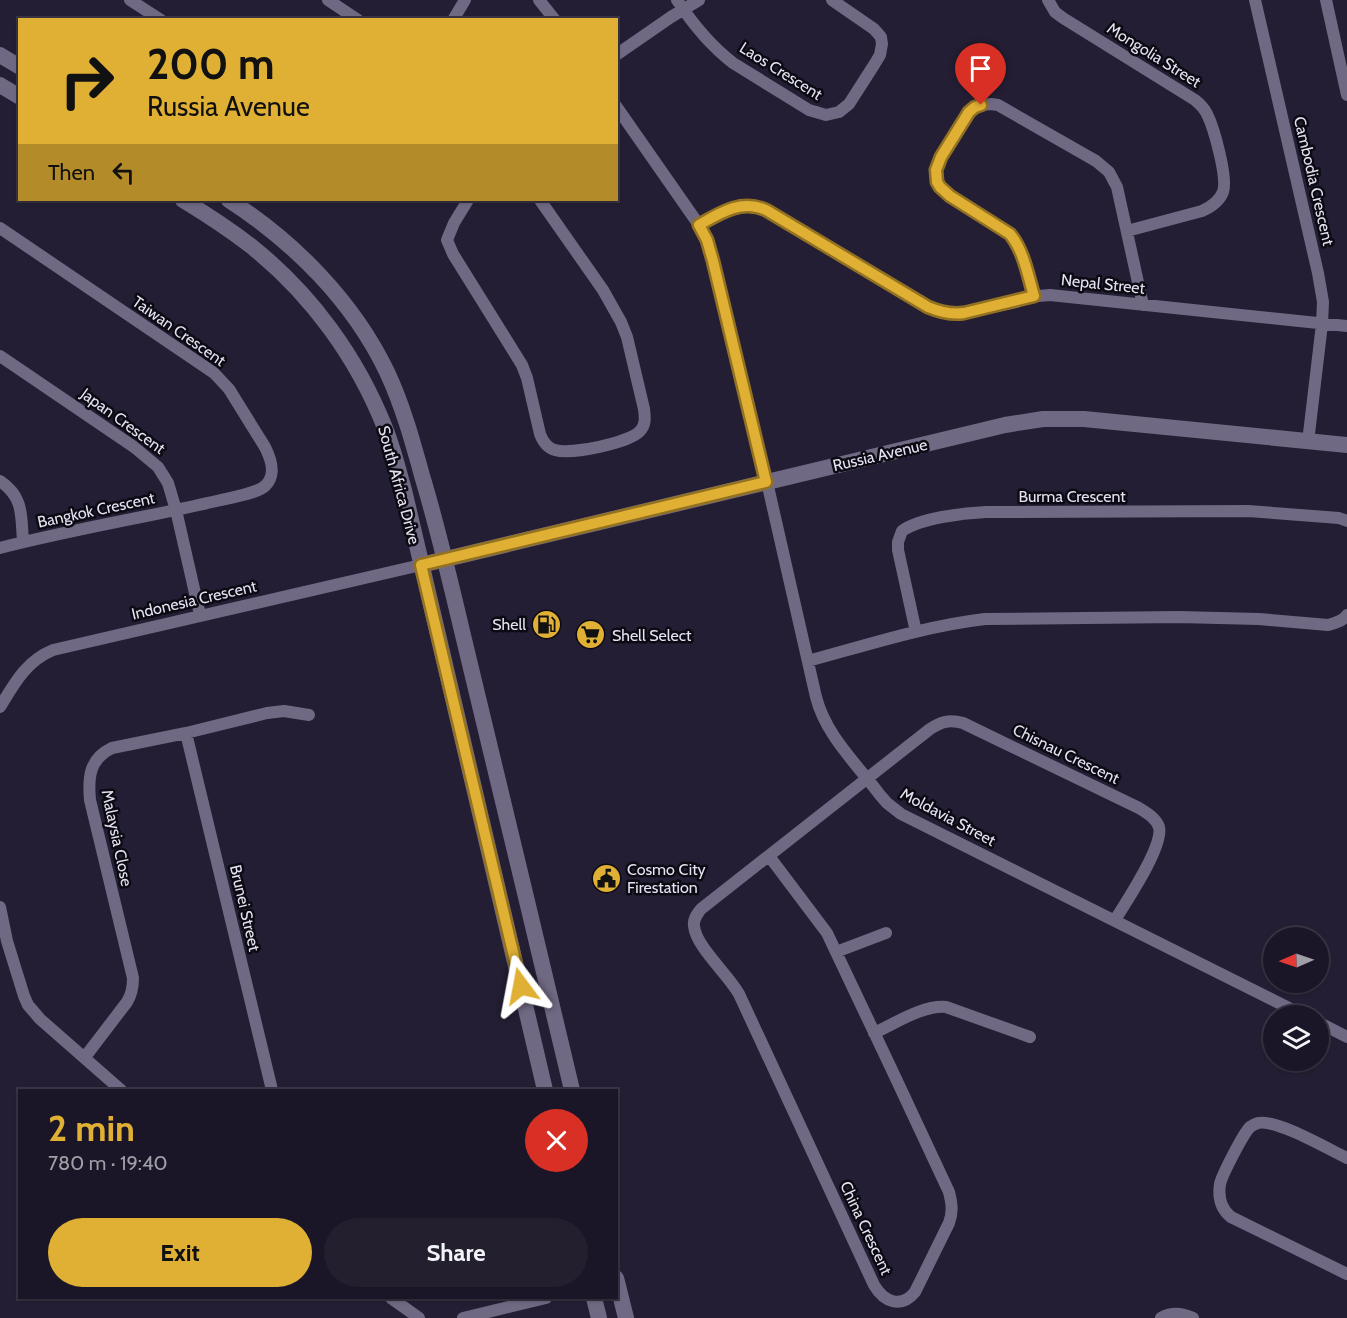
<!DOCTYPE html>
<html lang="en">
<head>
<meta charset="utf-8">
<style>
	body { margin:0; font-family:Cabin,sans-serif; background:#241f2f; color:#f1f3f6; height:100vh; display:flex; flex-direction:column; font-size:22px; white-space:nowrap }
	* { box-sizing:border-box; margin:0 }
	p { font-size:20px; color:#a09fa7 }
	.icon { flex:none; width:33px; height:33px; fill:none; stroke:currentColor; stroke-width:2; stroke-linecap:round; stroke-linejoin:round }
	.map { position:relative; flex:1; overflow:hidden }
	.panel { position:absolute; left:18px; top:1089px; width:600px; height:210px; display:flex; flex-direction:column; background:#1b1627; border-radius:0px; box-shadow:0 2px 4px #0004,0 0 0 2px #393544 }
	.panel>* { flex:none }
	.guide { position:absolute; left:18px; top:18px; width:600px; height:183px; border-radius:0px; box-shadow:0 2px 4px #0004,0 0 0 2px #393544; background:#e0b034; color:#111; overflow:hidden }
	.needle { width:39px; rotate:268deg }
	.buttons { position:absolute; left:1263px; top:927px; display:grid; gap:12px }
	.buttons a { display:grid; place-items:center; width:66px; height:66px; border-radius:50%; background:#1b1627; box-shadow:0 2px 4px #0004,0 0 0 2px #393544; font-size:30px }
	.pin { position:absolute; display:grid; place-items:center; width:51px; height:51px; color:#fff; margin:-62px -26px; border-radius:50% 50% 50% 0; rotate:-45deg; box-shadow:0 0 6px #0007 }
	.pin .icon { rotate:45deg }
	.me { position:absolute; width:66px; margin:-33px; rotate:347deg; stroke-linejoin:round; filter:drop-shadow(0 0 4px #0008) }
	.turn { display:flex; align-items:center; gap:21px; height:126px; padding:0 30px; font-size:27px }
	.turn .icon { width:78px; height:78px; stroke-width:2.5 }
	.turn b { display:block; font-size:42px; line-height:51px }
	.then { display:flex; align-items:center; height:57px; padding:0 30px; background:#0003; gap:12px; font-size:22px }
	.round { display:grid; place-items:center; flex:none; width:63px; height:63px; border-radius:32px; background:#241f2f }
	.overview { display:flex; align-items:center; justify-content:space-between; height:102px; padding:0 30px }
	h1 { font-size:36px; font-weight:700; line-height:45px; color:#e0b034 }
	.cta { display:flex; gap:12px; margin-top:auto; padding:12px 30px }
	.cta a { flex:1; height:69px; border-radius:36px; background:#e0b034; color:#111; font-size:24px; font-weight:700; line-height:69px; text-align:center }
	.cta a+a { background:#241f2f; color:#f1f3f6 }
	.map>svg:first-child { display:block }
</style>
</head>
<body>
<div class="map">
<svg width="1347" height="1318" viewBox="0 0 1347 1318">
	<rect width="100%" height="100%" fill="#241e34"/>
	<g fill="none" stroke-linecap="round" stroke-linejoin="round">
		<path stroke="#706983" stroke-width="12" d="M130,0L161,20
			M328,0L358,20
			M539,0L555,20
			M677,0C692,23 711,46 733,63L809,110L826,115L839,112L849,104L874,65L880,55L882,44L881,37L874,29L832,0
			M1048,0L1055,12L1063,18L1195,100C1200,104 1204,108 1207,114C1214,128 1228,178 1223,192C1219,202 1211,207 1202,211L1127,231
			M1255,0L1318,273L1323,302L1322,324L1308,442
			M1326,0L1347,95
			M453,20L465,0
			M616,55L671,17L699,0
			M616,106L699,225L710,250L767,482L816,697C826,736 857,764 880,795L887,803L901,814L1305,1016
			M468,200L454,223L447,240L453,254L522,365L527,378L540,434C543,442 547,448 555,450C571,455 629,443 640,431C646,425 645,417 644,409L627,337L621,322L603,290L540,200
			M699,225C718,214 736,202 759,207L928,307L939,312L957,314L1016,302L1027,297L1050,295L1347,326
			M0,228L214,373L229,389L265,447C271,459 277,475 265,486C254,495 227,498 212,502C142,518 70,530 0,548
			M1034,296C1028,276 1024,252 1010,234L950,196L940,187L937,182L936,170L941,157L969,112L975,107L981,105L991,104L998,105L1096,161L1109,172L1117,187L1143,305
			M0,356L134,447L158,467L168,483L176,510L200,615
			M0,481C24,497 21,516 23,542
			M916,632L898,550V542L902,531C920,518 963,513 986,512L1248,511L1339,518L1347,521
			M808,661C867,645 925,626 985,619L1179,617L1259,619L1328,625C1335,623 1343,621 1347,615
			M0,707C14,684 26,661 53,650L421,565
			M186,733L272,1090
			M769,856L827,933L891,1068L949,1192C952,1204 953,1212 949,1223L915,1292C901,1309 884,1302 874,1285L739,994C728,974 696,947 694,926C693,919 697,914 701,909L930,729C941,722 949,719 963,723L1139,808C1147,813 1156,818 1159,827C1164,846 1126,902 1115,920
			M0,907L7,941L24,996L28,1005L40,1019L121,1090
			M836,952L886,933
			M1318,1022L1347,1037
			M874,1033C896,1023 923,1005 946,1007L1030,1037
			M85,1057L127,1002C132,994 133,987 133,978L90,800C88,778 89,759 112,748L186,733L267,713L284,711L309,715
			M1347,1158C1328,1149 1277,1119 1258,1123C1255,1124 1253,1125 1250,1127C1243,1134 1222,1175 1220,1184C1218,1197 1221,1209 1231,1217L1347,1274
			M391,1298L419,1318
			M463,1318L546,1298
			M1161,1318C1171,1312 1182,1313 1193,1318"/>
		<path stroke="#706983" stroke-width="16" d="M0,55L20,67
			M0,85L20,97
			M183,200C206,214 229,229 251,246C311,294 357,357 385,428C393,448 398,469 404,490L545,1090
			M229,200C294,242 353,301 387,372C403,406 413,443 423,479C438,529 450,580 462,631C500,784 535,937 572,1090
			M421,565L1005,425L1043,419H1084L1347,445
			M616,1278L626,1318
			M594,1298L599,1318"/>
	</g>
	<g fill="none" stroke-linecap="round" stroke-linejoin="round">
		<defs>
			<path id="route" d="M521,986L421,565L766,482L713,261L707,240L699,225C720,213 741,199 766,210L928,307C940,312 951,315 964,313L1034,296C1028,276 1024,251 1010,234L950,196L940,187L937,182L936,170L941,157L969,112L975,107L981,105"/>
		</defs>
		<use href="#route" stroke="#927222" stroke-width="15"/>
		<use href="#route" stroke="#e0b034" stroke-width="10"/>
	</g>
	<defs>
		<symbol id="fuel-disc" viewBox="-11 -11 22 22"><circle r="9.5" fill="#e0b034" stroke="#0c0a13"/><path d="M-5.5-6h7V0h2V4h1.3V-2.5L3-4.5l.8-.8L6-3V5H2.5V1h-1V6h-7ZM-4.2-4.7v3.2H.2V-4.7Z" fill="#111"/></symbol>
		<symbol id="supermarket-disc" viewBox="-11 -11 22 22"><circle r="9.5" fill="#e0b034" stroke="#0c0a13"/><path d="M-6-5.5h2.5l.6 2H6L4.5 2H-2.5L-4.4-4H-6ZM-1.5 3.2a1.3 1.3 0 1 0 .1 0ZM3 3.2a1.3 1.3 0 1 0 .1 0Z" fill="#111"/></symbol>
		<symbol id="civic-disc" viewBox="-11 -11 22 22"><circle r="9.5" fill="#e0b034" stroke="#0c0a13"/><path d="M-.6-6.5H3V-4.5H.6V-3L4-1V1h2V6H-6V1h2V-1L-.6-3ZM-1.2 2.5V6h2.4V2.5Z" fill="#111"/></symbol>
	</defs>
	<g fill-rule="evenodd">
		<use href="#fuel-disc" x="530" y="608" width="33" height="33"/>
		<use href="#supermarket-disc" x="574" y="618" width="33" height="33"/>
		<use href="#civic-disc" x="590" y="862" width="33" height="33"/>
	</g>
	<g text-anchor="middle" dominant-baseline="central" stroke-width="5" stroke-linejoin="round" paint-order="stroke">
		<g font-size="16" fill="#e5e2f1" stroke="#0c0a13">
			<text transform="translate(1154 55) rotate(32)">Mongolia Street</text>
			<text transform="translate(781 71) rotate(32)">Laos Crescent</text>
			<text transform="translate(1314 181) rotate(77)">Cambodia Crescent</text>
			<text transform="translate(1103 284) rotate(6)">Nepal Street</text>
			<text transform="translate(179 331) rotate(35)">Taiwan Crescent</text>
			<text transform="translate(123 421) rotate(36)">Japan Crescent</text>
			<text transform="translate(880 455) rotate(-13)">Russia Avenue</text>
			<text transform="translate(399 485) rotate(75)">South Africa Drive</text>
			<text x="1072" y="496">Burma Crescent</text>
			<text transform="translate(96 510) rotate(-12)">Bangkok Crescent</text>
			<text transform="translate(194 600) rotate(-13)">Indonesia Crescent</text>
			<text transform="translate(1066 754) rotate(26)">Chisnau Crescent</text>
			<text transform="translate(948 817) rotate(28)">Moldavia Street</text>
			<text transform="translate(117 838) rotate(78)">Malaysia Close</text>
			<text transform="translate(245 908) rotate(77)">Brunei Street</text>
			<text transform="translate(866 1228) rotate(65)">China Crescent</text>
		</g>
		<g font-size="16" fill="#e5e2f1" stroke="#0c0a13" text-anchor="start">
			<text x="526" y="624" text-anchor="end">Shell</text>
			<text x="612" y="635">Shell Select</text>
			<text x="627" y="869">Cosmo City<tspan x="627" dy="18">Firestation</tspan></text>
		</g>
	</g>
</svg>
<div class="buttons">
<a><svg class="needle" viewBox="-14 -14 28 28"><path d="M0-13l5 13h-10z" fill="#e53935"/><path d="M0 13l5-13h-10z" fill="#a09fa7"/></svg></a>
<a><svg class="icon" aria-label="layers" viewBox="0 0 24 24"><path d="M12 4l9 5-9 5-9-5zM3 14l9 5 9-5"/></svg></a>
</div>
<div class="pin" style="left:981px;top:105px;background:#d93025"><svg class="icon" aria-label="arrive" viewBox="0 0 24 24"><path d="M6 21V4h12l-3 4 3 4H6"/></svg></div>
<svg class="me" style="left:521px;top:986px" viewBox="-20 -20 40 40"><path d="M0-17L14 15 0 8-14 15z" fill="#e0b034" stroke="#fff" stroke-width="4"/></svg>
<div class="guide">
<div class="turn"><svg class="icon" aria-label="right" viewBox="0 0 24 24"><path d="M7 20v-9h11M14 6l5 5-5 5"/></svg><div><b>200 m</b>Russia Avenue</div></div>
<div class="then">Then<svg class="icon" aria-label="left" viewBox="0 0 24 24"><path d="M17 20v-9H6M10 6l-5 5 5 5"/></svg></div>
</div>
<section class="panel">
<div class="overview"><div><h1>2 min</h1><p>780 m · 19:40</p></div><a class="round" style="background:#d93025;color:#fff"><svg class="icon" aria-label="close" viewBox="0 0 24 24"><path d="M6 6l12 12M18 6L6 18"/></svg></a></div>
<div class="cta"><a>Exit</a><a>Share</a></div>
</section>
</div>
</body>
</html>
